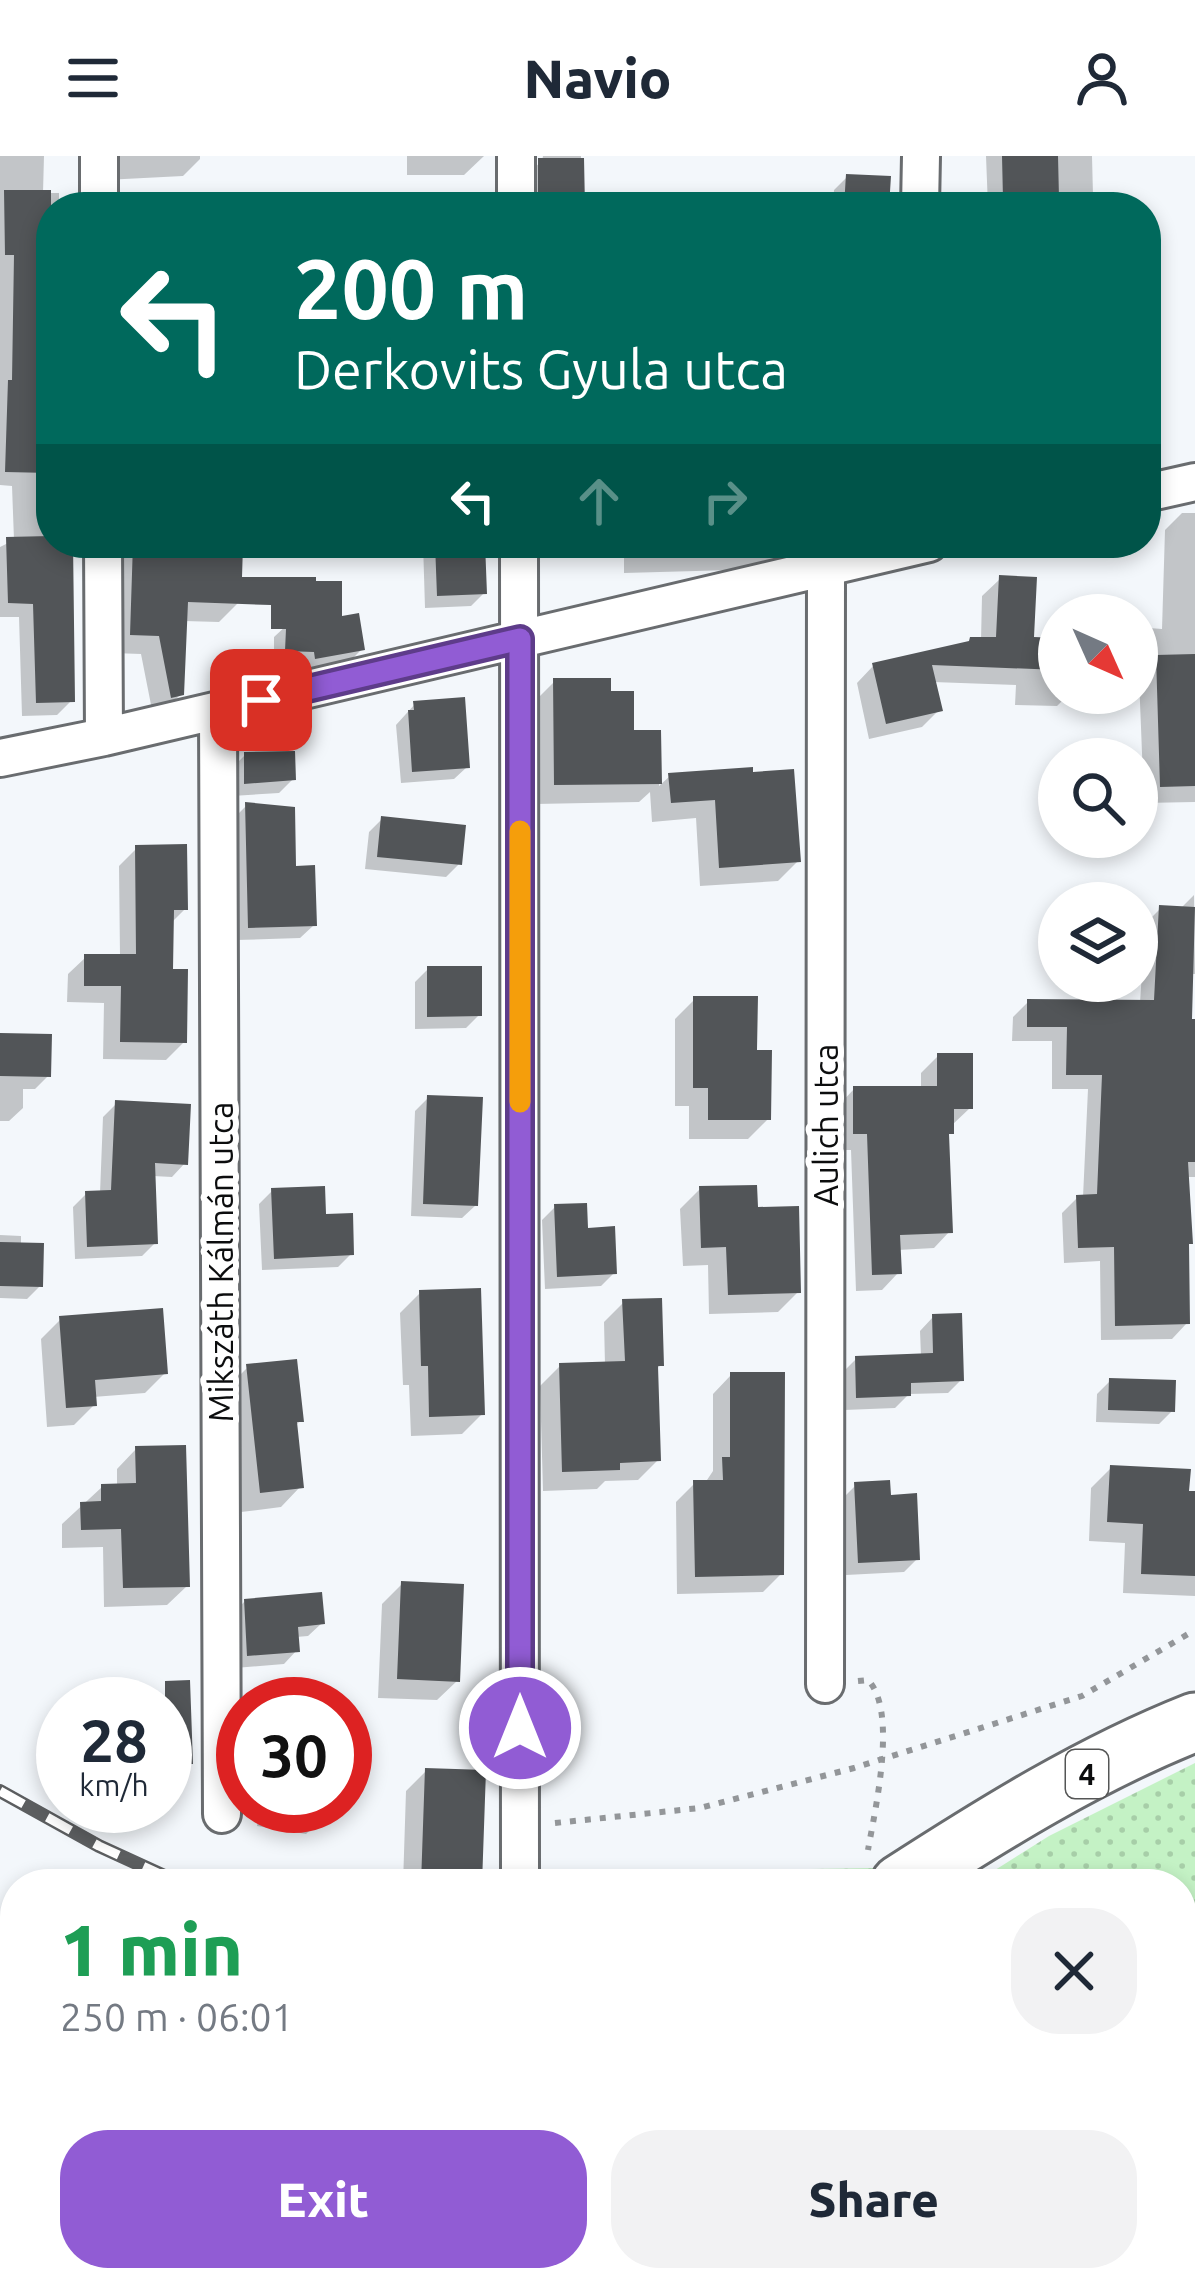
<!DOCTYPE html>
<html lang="en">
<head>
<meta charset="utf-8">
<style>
	body { margin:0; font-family:Ubuntu,sans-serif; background:#f2f2f3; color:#1f2937; height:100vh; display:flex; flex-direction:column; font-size:45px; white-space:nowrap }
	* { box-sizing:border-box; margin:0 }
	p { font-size:39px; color:#747a83 }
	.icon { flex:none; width:66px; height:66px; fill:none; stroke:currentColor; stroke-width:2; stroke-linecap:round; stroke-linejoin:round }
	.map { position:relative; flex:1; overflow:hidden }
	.sheet { position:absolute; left:0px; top:1713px; width:1197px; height:423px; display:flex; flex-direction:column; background:#fff; border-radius:48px 48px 0 0; box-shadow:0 6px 18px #0003 }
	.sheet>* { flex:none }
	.hud { position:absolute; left:36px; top:36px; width:1125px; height:366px; border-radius:48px; box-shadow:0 6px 18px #0003; background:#00695c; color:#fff; overflow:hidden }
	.needle { width:78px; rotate:135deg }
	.buttons { position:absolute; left:1038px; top:438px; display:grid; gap:24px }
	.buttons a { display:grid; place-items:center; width:120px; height:120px; border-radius:50%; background:#fff; box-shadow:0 6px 18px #0003; font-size:60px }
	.speed { position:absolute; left:36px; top:1521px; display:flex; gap:24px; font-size:60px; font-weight:700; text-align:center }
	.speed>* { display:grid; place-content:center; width:156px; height:156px; border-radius:50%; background:#fff; box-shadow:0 6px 18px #0003; line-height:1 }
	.speed small { font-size:30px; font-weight:400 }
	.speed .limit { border:18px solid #d22; background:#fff; color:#111 }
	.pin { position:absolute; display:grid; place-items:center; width:102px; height:102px; color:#fff; margin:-51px; border-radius:24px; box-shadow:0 6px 18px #0006 }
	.me { position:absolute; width:132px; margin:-66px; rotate:0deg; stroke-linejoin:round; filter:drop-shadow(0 0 9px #0008) }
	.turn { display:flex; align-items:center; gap:42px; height:252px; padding:0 60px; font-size:54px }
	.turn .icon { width:156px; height:156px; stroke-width:2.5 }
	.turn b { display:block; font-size:84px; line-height:102px }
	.lanes { display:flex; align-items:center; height:114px; padding:0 60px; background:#0003; justify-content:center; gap:60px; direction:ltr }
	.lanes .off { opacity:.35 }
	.round { display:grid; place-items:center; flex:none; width:126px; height:126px; border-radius:48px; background:#f2f2f3 }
	.summary { display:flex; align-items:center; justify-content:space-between; height:204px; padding:0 60px }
	h1 { font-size:72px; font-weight:800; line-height:90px; color:#1e9e55 }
	.action { display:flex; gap:24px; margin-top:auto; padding:24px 60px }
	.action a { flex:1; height:138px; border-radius:48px; background:#915cd4; color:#fff; font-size:48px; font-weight:800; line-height:138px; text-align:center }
	.action a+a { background:#f2f2f3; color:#1f2937 }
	header { display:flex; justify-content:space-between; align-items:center; height:156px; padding:0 60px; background:#fff; font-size:54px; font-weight:800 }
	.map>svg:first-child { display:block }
</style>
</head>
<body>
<header><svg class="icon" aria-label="menu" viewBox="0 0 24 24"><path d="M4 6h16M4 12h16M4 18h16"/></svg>Navio<svg class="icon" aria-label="person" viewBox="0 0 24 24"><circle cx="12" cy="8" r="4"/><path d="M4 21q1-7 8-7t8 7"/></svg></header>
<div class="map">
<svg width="1195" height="2134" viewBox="0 0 1195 2134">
	<defs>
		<pattern id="grass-dots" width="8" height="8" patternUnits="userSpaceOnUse" patternTransform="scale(3)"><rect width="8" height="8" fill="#c4f2c5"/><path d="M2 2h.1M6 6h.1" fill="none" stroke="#a7cea8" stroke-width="1.8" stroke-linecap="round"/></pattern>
	</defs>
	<rect width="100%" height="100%" fill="#f3f7fb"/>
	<path fill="url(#grass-dots)" d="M1195,1607V1810L1182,1815V1728H973L1049,1680Z
		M875,1712L887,1728H603L604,1716Z
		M1195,1869V1979L1182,1985V1871Z
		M529,2121H921L896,2134H526Z"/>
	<path fill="#0003" d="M0,0H44L43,37H59V51H51V387H70L72,544L57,559L22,560L19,461H0V391L14,384L12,330L0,329Z
		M104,0H200V3L183,20L105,24Z
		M407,0H484L464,19H407Z
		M543,0H581V39H609V51H525L527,18L542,5Z
		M986,0H1092L1093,39L1081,51H988Z
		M847,21L886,51H833L834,34Z
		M1182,357H1195V646L1144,647L1137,471L1162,473L1165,374Z
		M423,387H482L484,437L471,450L425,452Z
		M545,387H581L577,391L546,393Z
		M624,387H842L830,399L734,422L732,414L624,417Z
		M134,388L238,447L219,466L184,465L181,538L162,557L153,559L141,498L112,497L115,407Z
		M1000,423L1031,483L1059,484V537H1070L1057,550L1015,549L1016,529L933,526L939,554L922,571L869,583L857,527L874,509L981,484L982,440Z
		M339,463L362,493L349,506L303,515L301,508L274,507V481L288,468Z
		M555,525L591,576L659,577V630L670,620L750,615L798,705L778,725L700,730L696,662L652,666L650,636L639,646L536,648L535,545Z
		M415,548L467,611L454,623L401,627L396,569Z
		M245,599L293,623L279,637L232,640V612Z
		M246,650L293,713L314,769L300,782L236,784L233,663Z
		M382,663L459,708L446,721L365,713L369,676Z
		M137,692L185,753L171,767L170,816L184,886L166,904L103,903L104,847L67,846L68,818L86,801H120L119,710Z
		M1194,739L1195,818H1190L1189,866H1195V1021H1186L1187,1167L1172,1183L1101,1184L1100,1105L1064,1107L1062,1057L1077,1042L1083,1041L1088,933H1052V885H1012L1013,861L1028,846L1140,847L1145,768L1161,752L1180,753Z
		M428,813L479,859L466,872L415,873V826Z
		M695,843L754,897L768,963L748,983H689V950H675V863Z
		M0,880L48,920L35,933H23V952L9,965H0Z
		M938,900L970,952L951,970L946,982L950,1075L934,1092L898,1094V1117L882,1134L856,1135L851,994H837L838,950L854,933H921V917Z
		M428,942L476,1049L462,1062L411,1060L415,955Z
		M117,947L185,1007L172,1021L153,1020L155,1087L142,1100L75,1103L73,1051L86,1038L100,1037L103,961Z
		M700,1033L755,1055L798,1136L778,1156L709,1158L708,1109L683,1110L680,1053Z
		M272,1035L323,1061L351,1098L338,1111L262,1114L259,1048Z
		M555,1051L585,1075L614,1117L601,1130L545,1133L542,1064Z
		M0,1079L21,1080V1089L40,1130L27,1143L0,1142Z
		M420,1137L482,1258L462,1278L411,1280L409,1229H403L400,1157Z
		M624,1146L661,1209L655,1214L658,1304L638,1324L605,1325L597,1333L543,1335L540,1230L560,1210L605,1209L604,1166Z
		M933,1161L961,1224L948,1237L909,1238L895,1252L844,1254L843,1216L856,1203L921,1200L920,1175Z
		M61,1163L165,1217L145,1237L93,1241L94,1249L74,1269L47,1271L41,1183Z
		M248,1211L301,1264L294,1271L300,1331L281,1351L241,1356L228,1231Z
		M731,1219L781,1418L763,1436L677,1438L676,1346L695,1327H705L713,1315V1238Z
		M1110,1225L1172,1255L1159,1268L1096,1266L1097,1238Z
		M136,1293L187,1430L167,1449L104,1451L103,1391L62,1392V1368L102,1331L117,1330V1313Z
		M1111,1312L1195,1338V1440L1123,1437L1125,1387L1089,1385L1091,1332Z
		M856,1329L888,1342L917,1403L904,1416L846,1419L843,1342Z
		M402,1428L457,1525L437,1544L378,1542L382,1448Z
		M245,1445L322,1467L308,1480L296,1481L297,1494L284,1508L235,1512L232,1459Z
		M140,1527V1548H75L94,1529Z
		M165,1554L190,1606L170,1626H165Z
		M426,1615L479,1728H403L406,1635Z
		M260,1650H321L319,1665L306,1678L257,1670Z"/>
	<path fill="#525558" d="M1002,0H1058L1059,42L1003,43Z
		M538,2H584L585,51H538Z
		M846,18L891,20L889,51H844Z
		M4,34H51V317L5,316L8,224H12L14,99H5Z
		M51,380V387H73L75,546L36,547L33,448L8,447L6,381Z
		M133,387L243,389L242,421H316V425H342V460L359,457L365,494L315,503L314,496L285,495L286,473H271V449L188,446L184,539L171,542L159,480L130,479Z
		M435,387H485L487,438L437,440Z
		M999,419L1037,421L1034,481L1059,482V514L932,509L943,555L886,568L872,507L969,485L970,481H996Z
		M1195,498V630L1160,631L1156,499Z
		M553,522H611V535H634V574H661L662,628L554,629Z
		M465,541L470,612L412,616L408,554H414L413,545Z
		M295,595L296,624L244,628V596Z
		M753,611V616L794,613L801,706L719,712L715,644L671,647L668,617Z
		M245,646L295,651L296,710L315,709L317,770L248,772Z
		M381,660L466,669L462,709L377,701Z
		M187,688L188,754H174L173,813H188L187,887L120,886L121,830H84V798H136L135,689Z
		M1159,749L1195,751L1192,863H1195V1006H1188L1193,1088H1189L1190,1168L1115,1170L1114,1091L1078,1092L1076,1039L1097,1038L1102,919H1066L1067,871H1027V843L1154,844Z
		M427,810H482V860L427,861Z
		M693,840H758L757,894H772L771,964H708V932H693Z
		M0,877L52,878L51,921L0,920Z
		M937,897H973V953H954V978H949L953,1077L900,1079L902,1118L872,1119L867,978H853V930H937Z
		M427,939L483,941L478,1050L423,1048Z
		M115,944L191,948L188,1009L155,1007L158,1088L87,1091L85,1035L111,1034Z
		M757,1029L758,1051L799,1050L801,1137L728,1139L726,1091L701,1092L699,1030Z
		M325,1030L326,1058L353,1057L354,1099L274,1103L271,1032Z
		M587,1047L588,1072L615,1070L617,1118L557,1121L554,1048Z
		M0,1086L44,1087L43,1131L0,1130Z
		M481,1132L485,1259L429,1261L428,1210H421L419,1134Z
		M662,1142L664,1210H658L661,1305L620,1307V1314L562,1316L559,1207L625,1205L622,1143Z
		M163,1152L168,1218L95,1224L97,1250L66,1252L59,1160Z
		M962,1157L964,1225L911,1227V1240L856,1242L855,1200L933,1197L932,1158Z
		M297,1203L304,1266H297L304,1332L260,1337L246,1208Z
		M730,1216H785L784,1419L695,1421L693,1324H723L722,1301H730Z
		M1109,1222L1176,1224L1175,1256L1108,1254Z
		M186,1289L190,1431L123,1432L121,1373L81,1374L80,1346L101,1345V1328L136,1327L135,1290Z
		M1110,1309L1191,1313L1189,1335H1195V1420L1141,1418L1143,1368L1107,1366Z
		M890,1324L891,1339L917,1337L920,1404L858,1407L854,1326Z
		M401,1425L464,1428L460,1526L397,1523Z
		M322,1436L325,1468L298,1471L300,1496L247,1500L244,1443Z
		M190,1524L193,1608L165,1609V1525Z
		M425,1612L486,1614L482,1728H421Z"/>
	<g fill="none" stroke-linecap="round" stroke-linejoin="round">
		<defs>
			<path id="minor" d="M99,0V51
				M516,0V51
				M920,51L921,0
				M1146,337L1195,326
				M103,387L104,581
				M519,387L520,1713
				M218,554L222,1658
				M0,602L104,581L929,387
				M825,1528L826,411"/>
			<path id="primary" d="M900,1728C993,1668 1091,1607 1195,1566
				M494,2134L503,2121"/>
		</defs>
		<use href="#minor" stroke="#696c6f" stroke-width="42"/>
		<use href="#primary" stroke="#696c6f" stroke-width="63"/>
		<path stroke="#939699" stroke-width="6" stroke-dasharray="6 9" stroke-linecap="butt" d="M858,1525L868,1524C898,1555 875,1654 868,1694
			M555,1667L700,1652L854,1612L1082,1540L1195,1474"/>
		<use href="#minor" stroke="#fff" stroke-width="36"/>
		<use href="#primary" stroke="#fff" stroke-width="57"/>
		<defs>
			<path id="rail" d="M0,1635L99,1690L182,1728
				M1182,1848L1195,1845
				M1182,2010L1195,2004
				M1182,2056L1195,2050
				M1182,2085L1195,2079
				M931,2134L958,2121
				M1008,2134L1037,2121
				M1072,2134L1101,2121"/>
		</defs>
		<use href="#rail" stroke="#5c5e60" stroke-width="14"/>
		<use href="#rail" stroke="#fff" stroke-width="9" stroke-dasharray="27" stroke-linecap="butt"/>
	</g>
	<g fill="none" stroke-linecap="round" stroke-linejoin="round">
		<defs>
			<path id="route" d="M261,544L520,483V1572"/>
		</defs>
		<use href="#route" stroke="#5e3c8a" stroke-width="30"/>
		<use href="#route" stroke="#915cd4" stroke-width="21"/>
		<path stroke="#f59e0b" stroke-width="21" d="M520,946V675"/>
	</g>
	<g text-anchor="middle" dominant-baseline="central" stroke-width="12" stroke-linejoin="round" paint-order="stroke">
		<rect fill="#fff" stroke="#555656" stroke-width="3" x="1066" y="1594" width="42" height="48" rx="9"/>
		<g font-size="30" font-weight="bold" fill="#0c0d0e">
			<text x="1087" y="1618">4</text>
		</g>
		<g font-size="33" fill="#0c0d0e" stroke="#fff">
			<text transform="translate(825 969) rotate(-90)">Aulich utca</text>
			<text transform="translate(220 1106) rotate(-90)">Mikszáth Kálmán utca</text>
		</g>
	</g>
</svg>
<div class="buttons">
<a><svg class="needle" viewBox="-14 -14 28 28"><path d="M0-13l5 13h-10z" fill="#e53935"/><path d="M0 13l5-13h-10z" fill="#747a83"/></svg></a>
<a><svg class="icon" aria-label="search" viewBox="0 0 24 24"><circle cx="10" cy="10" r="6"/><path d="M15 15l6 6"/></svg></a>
<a><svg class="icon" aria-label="layers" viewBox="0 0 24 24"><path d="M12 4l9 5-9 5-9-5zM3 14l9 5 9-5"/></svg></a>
</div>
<div class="speed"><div>28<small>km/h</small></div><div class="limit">30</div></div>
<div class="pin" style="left:261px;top:544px;background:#d93025"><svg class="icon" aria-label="arrive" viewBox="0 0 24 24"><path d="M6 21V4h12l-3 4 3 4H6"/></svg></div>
<svg class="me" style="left:520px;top:1572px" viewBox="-20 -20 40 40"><circle r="17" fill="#915cd4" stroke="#fff" stroke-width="3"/><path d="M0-11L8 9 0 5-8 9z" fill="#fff"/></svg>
<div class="hud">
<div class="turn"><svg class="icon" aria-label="left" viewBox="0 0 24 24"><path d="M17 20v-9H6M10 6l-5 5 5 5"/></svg><div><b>200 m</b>Derkovits Gyula utca</div></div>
<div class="lanes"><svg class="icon" aria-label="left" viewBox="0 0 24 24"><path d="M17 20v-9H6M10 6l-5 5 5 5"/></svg><svg class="icon off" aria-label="ahead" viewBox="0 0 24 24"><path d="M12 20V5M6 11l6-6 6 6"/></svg><svg class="icon off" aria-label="right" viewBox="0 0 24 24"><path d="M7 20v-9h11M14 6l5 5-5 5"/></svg></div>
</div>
<section class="sheet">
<div class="summary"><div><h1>1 min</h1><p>250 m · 06:01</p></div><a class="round"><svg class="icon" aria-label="close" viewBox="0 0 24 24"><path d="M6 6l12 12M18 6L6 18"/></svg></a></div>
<div class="action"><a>Exit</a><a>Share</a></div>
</section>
</div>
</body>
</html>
